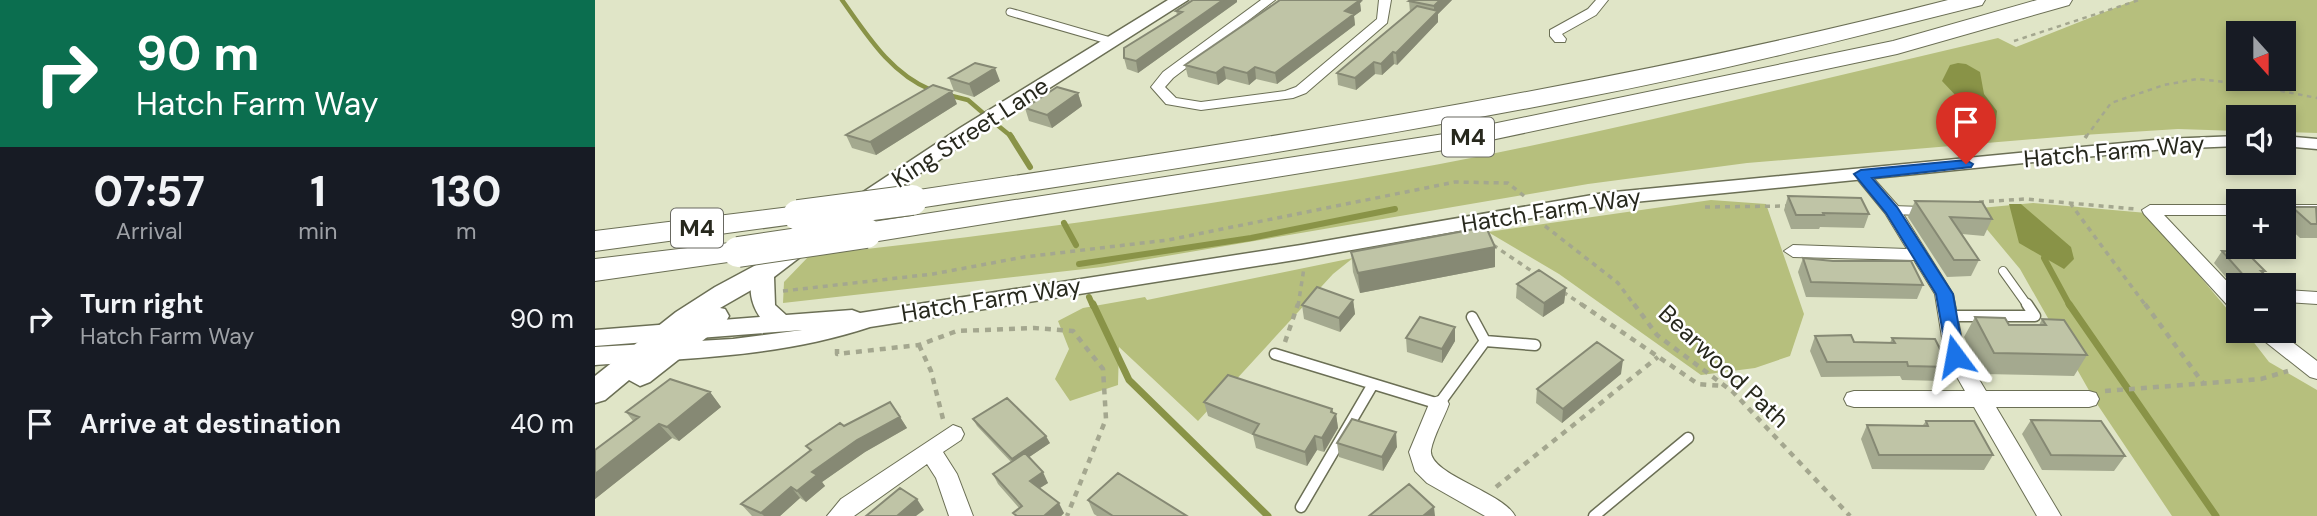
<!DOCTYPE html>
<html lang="en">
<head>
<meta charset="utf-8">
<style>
	body { margin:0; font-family:"DM Sans",sans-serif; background:#242831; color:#f1f3f6; height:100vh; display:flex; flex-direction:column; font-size:26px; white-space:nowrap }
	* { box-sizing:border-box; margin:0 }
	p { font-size:23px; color:#9ea1a6 }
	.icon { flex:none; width:38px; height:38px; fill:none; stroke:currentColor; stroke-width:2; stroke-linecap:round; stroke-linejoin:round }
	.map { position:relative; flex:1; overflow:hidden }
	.drawer { display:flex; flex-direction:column; background:#171b24; width:595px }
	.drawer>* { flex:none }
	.top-card { background:#0b6e4f; color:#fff; overflow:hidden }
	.needle { width:46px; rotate:159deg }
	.tools { position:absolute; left:1631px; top:21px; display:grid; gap:14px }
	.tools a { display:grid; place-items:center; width:70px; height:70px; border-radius:0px; background:#171b24; box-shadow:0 4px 10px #0003; font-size:35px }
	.pin { position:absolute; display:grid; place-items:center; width:60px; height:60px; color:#fff; margin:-72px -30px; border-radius:50% 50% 50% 0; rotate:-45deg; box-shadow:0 0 7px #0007 }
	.pin .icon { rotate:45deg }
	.me { position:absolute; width:77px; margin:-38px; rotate:347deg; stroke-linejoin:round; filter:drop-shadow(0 0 5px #0008) }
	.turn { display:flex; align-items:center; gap:24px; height:147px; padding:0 21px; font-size:32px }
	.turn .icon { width:91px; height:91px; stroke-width:2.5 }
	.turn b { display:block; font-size:49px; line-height:60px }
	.eta { display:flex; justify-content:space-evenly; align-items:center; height:119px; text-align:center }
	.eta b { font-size:42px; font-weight:800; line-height:49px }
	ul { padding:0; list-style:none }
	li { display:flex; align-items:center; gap:21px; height:105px; padding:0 21px }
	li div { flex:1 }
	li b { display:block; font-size:26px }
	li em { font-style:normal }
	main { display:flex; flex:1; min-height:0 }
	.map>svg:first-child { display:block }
</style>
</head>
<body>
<main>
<section class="drawer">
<div class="top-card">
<div class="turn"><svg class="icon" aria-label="right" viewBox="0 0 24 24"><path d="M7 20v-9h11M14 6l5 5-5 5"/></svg><div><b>90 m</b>Hatch Farm Way</div></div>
</div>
<div class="eta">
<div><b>07:57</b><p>Arrival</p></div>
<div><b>1</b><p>min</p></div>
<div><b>130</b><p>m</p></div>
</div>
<ul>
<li><svg class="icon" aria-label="right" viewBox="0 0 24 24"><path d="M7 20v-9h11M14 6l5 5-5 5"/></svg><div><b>Turn right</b><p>Hatch Farm Way</p></div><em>90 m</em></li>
<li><svg class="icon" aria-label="arrive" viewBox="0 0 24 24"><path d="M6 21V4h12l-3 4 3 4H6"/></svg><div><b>Arrive at destination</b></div><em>40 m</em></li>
</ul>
</section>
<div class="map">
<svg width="1722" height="516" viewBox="0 0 1722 516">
	<rect width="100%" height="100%" fill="#e0e5c7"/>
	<path fill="#b6bf7d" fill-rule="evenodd" d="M1540,0H1722V133L1689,132V117H1643V131L1583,129L1488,135L1152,163L993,184L507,267L188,303L189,282L215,255C396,236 576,211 756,180C974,143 1188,88 1403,38L1421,47ZM1643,33H1689V79H1643Z
		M1116,200L1171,204L1209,314L1195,356L1160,368L1106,375L964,274L893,232Z
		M1438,203L1552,213L1643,322V331H1650L1674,362L1722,390V516H1577L1500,401L1425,269L1375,209Z
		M758,258L738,274L603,421L524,347L523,385L475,401L460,379L474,349L463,321L488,308L550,297L552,300Z"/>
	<path fill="#899347" d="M1363,63L1371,64L1385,72L1389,94L1402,111L1401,120H1390L1362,103L1363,98L1347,81L1355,65Z
		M1426,204L1476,247L1479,259L1469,269L1424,243L1414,204Z"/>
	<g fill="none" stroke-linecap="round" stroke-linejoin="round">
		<path stroke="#899347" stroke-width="4.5" d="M247,0C272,35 295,73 336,90
			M353,95L373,100L388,113
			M401,124L417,137"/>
		<path stroke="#899347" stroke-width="6" d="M415,135L435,167
			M469,223L481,245
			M1449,258L1475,306
			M484,264L656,238L800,209
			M494,297L498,306"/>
		<path stroke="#899347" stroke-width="7" d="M498,304L534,380L673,516
			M1474,304L1621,516"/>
		<defs>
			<path id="service-far2" d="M415,12L519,42"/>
			<path id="service-far1" d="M1297,210L1327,211
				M1408,271L1433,306"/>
			<path id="service" d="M1353,316H1440L1432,304
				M877,317L890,341
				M680,354L844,404L890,341L940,345
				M706,507L778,384
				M999,516L1093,438"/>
			<path id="minor" d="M666,0H680L578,78L570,87L581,98L606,102L690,91L701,87L782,19L784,0H796L792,23L711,93L698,98L606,110L571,104L556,87L568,72Z
				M1001,0H1013L1001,15L967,34L971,39L970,42H960L955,36V30L993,9Z
				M1266,169L1272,171L1303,206L1358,294L1370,356L1391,391H1494L1501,393L1504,399L1501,405L1494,407H1401L1466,516H1442L1379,407H1259L1252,405L1249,399L1252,393L1259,391H1370L1350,356L1340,294L1319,260L1198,257L1189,251L1198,245L1312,249L1290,213L1258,174Z
				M1555,205H1643V215H1569L1643,293V310L1636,309L1549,214L1547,210Z
				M1689,205H1722V215H1689Z
				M1689,290L1722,292V304L1689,302Z
				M1661,331H1683L1722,361V379L1715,377L1663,336Z
				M844,396L851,398L854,404C849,418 839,435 836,450C833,474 908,492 920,516H890L832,483L820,471L814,452L834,404L837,398Z
				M358,425L366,428L369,434L366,440L348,452L362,474L378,516H354L341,478L332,464L259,516H232L246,499Z"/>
			<path id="tertiary" d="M1643,136V146L1570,149L1009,205L706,259L275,327C185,357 94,358 0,365V347L138,339L207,330L0,346V330L165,317C156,304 152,286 160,272L168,270L176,272L179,277L180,305L191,315L257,310L265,313L706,245L1009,193L1570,139Z
				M1689,136L1722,139V149L1689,146Z"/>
			<path id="secondary" d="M573,0H593L379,136L269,212H253L250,207L253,202L365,128Z
				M208,235L217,238L220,243L217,248L179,277L125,308L130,309L134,316L130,323L55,382L45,386L34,380L10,400L0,403V376L81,312L120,287L161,265L199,238Z"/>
			<path id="motorway" d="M1353,0H1390L1387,5C1252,39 1118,73 981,99C761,142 539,175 317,209L307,206L302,200L307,194L317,191C665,140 1012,87 1353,0Z
				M1442,0H1477L1474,5L1302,54L849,150L271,243L260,240L256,233L260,226L271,223L849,134L1298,41Z
				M203,206L214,208L218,215L214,222L0,251V231Z
				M143,242L154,245L159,252L154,259L0,281V259Z"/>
		</defs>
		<use href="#service-far2" stroke="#6b6f55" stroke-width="9"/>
		<use href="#service-far1" stroke="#6b6f55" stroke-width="10"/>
		<use href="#service" stroke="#6b6f55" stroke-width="13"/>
		<use href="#minor" stroke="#6b6f55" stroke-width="2"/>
		<use href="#tertiary" stroke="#6b6f55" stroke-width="3"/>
		<use href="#secondary" stroke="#6b6f55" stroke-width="3"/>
		<use href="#motorway" stroke="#6b6f55" stroke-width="2"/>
		<path stroke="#a4a78f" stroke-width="2.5" stroke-dasharray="4.5 4.5" stroke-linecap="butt" d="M1419,41L1544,0
			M1491,137L1516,103L1569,85L1602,79L1656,85L1722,98"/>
		<path stroke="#a4a78f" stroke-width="3.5" stroke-dasharray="5 5" stroke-linecap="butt" d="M1490,138L1492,135
			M1384,202L1430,199L1540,209
			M1475,203L1551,306
			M1110,207L1193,206
			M950,226L1023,283L1040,306
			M898,245L941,274
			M188,291L338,274L429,257L573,240L860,182L913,183L929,196
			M968,292L989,306
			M703,306L709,268"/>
		<path stroke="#a4a78f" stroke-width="4.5" stroke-dasharray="6 6" stroke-linecap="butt" d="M986,304L1103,384L1128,386
			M1039,304L1062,335L1138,392L1255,516
			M1550,304L1608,383
			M690,342L703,304
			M324,345L336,371L348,419
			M242,349V354L324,345L362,331L439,328L478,331L508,369L511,419L472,516
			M1510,391L1666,379L1693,371
			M901,487L1063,357"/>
		<use href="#service-far2" stroke="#fff" stroke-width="7"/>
		<use href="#service-far1" stroke="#fff" stroke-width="8"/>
		<use href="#service" stroke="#fff" stroke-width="10"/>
		<use href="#minor" fill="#fff" fill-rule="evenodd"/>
		<use href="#tertiary" fill="#fff" fill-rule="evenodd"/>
		<use href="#secondary" fill="#fff" fill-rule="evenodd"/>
		<use href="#motorway" fill="#fff" fill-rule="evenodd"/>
		<defs>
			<path id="motorway-bridge" d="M203,215L317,200
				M143,252L271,233"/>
		</defs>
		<use href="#motorway-bridge" stroke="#6b6f55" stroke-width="32" stroke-linecap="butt"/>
		<use href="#motorway-bridge" stroke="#fff" stroke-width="30"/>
	</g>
	<path fill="#a4a98f" d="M857,0L843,14V22L802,65L799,64L787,75L780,74L761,90L743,85L742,73L815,12L814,1Z
		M768,1L765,3L766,11L759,16L760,25L682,84L661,79L654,85L631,79L623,85L593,77L590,65Z
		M642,2L543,73L532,69L529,58L582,15L581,11Z
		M354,78L405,81L379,97L359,91Z
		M483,93L487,106L457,128L434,121L430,108Z
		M362,104L281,155L257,148L251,135Z
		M1193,196L1274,214L1269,228L1225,227L1224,229H1196L1189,210Z
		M1320,201L1397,219L1389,236L1367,234L1384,260L1376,276L1352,277L1313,217Z
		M1697,207L1722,208V238H1705L1689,223V218Z
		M900,247V267L765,293L758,272L756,252Z
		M1627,251L1670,271L1668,273L1681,285H1643V292L1619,263Z
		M1208,258L1328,285L1322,299L1211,297L1203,272Z
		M922,284L971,288L969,303L948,317L921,298Z
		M1689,293L1698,301L1689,312Z
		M758,300L760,314L745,332L709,319L707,305Z
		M1380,317L1414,325H1444L1447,319L1492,355L1479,376L1388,374L1369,337Z
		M1220,336L1259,342L1295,343L1297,338L1354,367L1347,381L1307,380L1305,376L1226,377L1215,351Z
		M811,338L860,341L847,363L812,352Z
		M1026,374L967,423L941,403L942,389Z
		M115,392L126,407L84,441L77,438L0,499V450L38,421L31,412Z
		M609,402L737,409L738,413L741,414L743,428L729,452L722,450L712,466L661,448L658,435L613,416Z
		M305,417L312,428L270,452L227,482L230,486L211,502L205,498L185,516H157L146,504L215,451L211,446Z
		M378,419L455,443L434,457L453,483L445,488L469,513L466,516H420L418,513L424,508L403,484L398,474L416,462L382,426Z
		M1436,420L1530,456L1519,471L1447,470L1427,434Z
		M1331,421L1398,455L1389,470L1277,469L1266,439L1272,425H1328Z
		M742,443L802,447L788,471L744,457Z
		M493,500L592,516H502L499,514Z"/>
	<path fill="#868974" d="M628,0H642V2L543,73L541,61Z
		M757,0H768L765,3L766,11L759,16L760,25L682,84L680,73L750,11Z
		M845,0H857L843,14V22L802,65L801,53L839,15V6Z
		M798,52L799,64L787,75L786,64Z
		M779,62L780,74L761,90L760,78Z
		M629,67L631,79L623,85L621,73Z
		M660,67L661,79L654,85L652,73Z
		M400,68L405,81L379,97L374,84Z
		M357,91L362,104L281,155L275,142Z
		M483,93L487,106L457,128L452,115Z
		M900,247V267L765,293L763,273Z
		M971,288L969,303L948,317L949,303Z
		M758,300L760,314L745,332L744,318Z
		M860,327V341L847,363V349Z
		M1028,360L1026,374L967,423L968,409Z
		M115,392L126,407L84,441L72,427Z
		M737,409L739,418L741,414L743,428L729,452L727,438Z
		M305,417L312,428L270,452L227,482L230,486L211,502L202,491L217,472L262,440Z
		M64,424L77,438L0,499V474Z
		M801,432L802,447L788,471L787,457Z
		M451,436L455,443L421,466L417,459Z
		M720,436L722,450L712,466L710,452Z
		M448,472L453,483L440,491L435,481Z
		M196,487L205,498L185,516H169L166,513Z
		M322,499L329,510L321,516H302Z
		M464,503L469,513L466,516H449Z
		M839,507L840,516H828Z"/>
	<path fill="#bfc4a6" stroke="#868974" stroke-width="2" d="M598,0H628L541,61L529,58V48L587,12L581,11Z
		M685,0H765L750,11L759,14L680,73L660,67L652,73L629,67L621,73L590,65Z
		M816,0H845L839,6L814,1Z
		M822,6L843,11L801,53L798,52L786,64L779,62L760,78L742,73Z
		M380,63L400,68L374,84L354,78Z
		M338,85L357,91L275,142L251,135Z
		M462,87L483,93L452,115L430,108Z
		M1193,196L1266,198L1274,214L1228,213L1229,215H1201Z
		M1320,201L1387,202L1397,219L1355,217L1384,260H1359Z
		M1697,207H1721L1722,224H1716Z
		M891,227L900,247L763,273L756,252Z
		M1627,251L1651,252L1670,271H1666L1681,285H1657Z
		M1208,258L1238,261H1316L1328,285L1216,282Z
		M944,270L971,288L949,303L922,284Z
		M722,287L758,300L744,318L707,305Z
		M1689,293L1698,301H1689Z
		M825,317L860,327L847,349L811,338Z
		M1380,317L1410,318L1414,325H1451L1447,319L1469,320L1492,355L1399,353Z
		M1256,335L1259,342L1300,343L1297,338L1340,339L1354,367L1313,366L1312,362H1232L1220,336Z
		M1002,342L1028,360L968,409L942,389Z
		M633,375L737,409L736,412L741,414L727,438L720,436L710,452L658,434L664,424L609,402Z
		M75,379L115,392L72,427L64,424L0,474V450L44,417L31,412Z
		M412,398L451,436L417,459L378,419Z
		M295,402L305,417L262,440L217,472L222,475L202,491L196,487L166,513L146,504L216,450L211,446L245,423L249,426Z
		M757,419L801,432L787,457L742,443Z
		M1436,420L1506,421L1530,456L1456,455Z
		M1331,421H1379L1398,455H1284L1272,425L1333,426Z
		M430,453L448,472L435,481L464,503L449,516H422L418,513L427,506L398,474Z
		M523,473L592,516H518L493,500Z
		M814,484L839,507L828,516H774Z
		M305,488L322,499L302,516H271Z"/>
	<path fill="#1a73e8" stroke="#114b97" stroke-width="2" d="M1371,160L1378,164L1376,167L1277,178L1302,207L1358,294L1369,356L1367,360H1354L1352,356L1341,294L1291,213L1259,174L1266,170Z"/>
	<g text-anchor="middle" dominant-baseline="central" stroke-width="5" stroke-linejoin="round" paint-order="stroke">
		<g fill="#fff" stroke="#686861" stroke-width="2">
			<rect x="847" y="117.5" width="52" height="39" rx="5"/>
			<rect x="76" y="208.5" width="52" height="39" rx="5"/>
		</g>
		<g font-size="23" font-weight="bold" fill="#27281d">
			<text x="873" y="137">M4</text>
			<text x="102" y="228">M4</text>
		</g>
		<g font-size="24" fill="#27281d" stroke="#fff">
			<text transform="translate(375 132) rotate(-33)">King Street Lane</text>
			<text transform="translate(1519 151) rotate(-5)">Hatch Farm Way</text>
			<text transform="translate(956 210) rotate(-9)">Hatch Farm Way</text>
			<text transform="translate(396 299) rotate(-9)">Hatch Farm Way</text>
			<text transform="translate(1129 366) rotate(43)">Bearwood Path</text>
		</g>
	</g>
</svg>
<div class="tools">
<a><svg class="needle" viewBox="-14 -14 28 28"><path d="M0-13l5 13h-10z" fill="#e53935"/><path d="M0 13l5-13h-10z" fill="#9ea1a6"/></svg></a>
<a><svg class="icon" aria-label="sound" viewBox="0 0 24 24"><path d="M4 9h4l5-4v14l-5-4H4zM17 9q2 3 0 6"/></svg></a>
<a>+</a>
<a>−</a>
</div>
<div class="pin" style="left:1371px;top:164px;background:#d93025"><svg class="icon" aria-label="arrive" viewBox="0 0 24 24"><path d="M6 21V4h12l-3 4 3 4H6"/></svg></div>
<svg class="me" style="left:1360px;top:356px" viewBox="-20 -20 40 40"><path d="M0-17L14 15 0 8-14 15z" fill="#1a73e8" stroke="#fff" stroke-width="4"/></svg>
</div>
</main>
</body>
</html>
